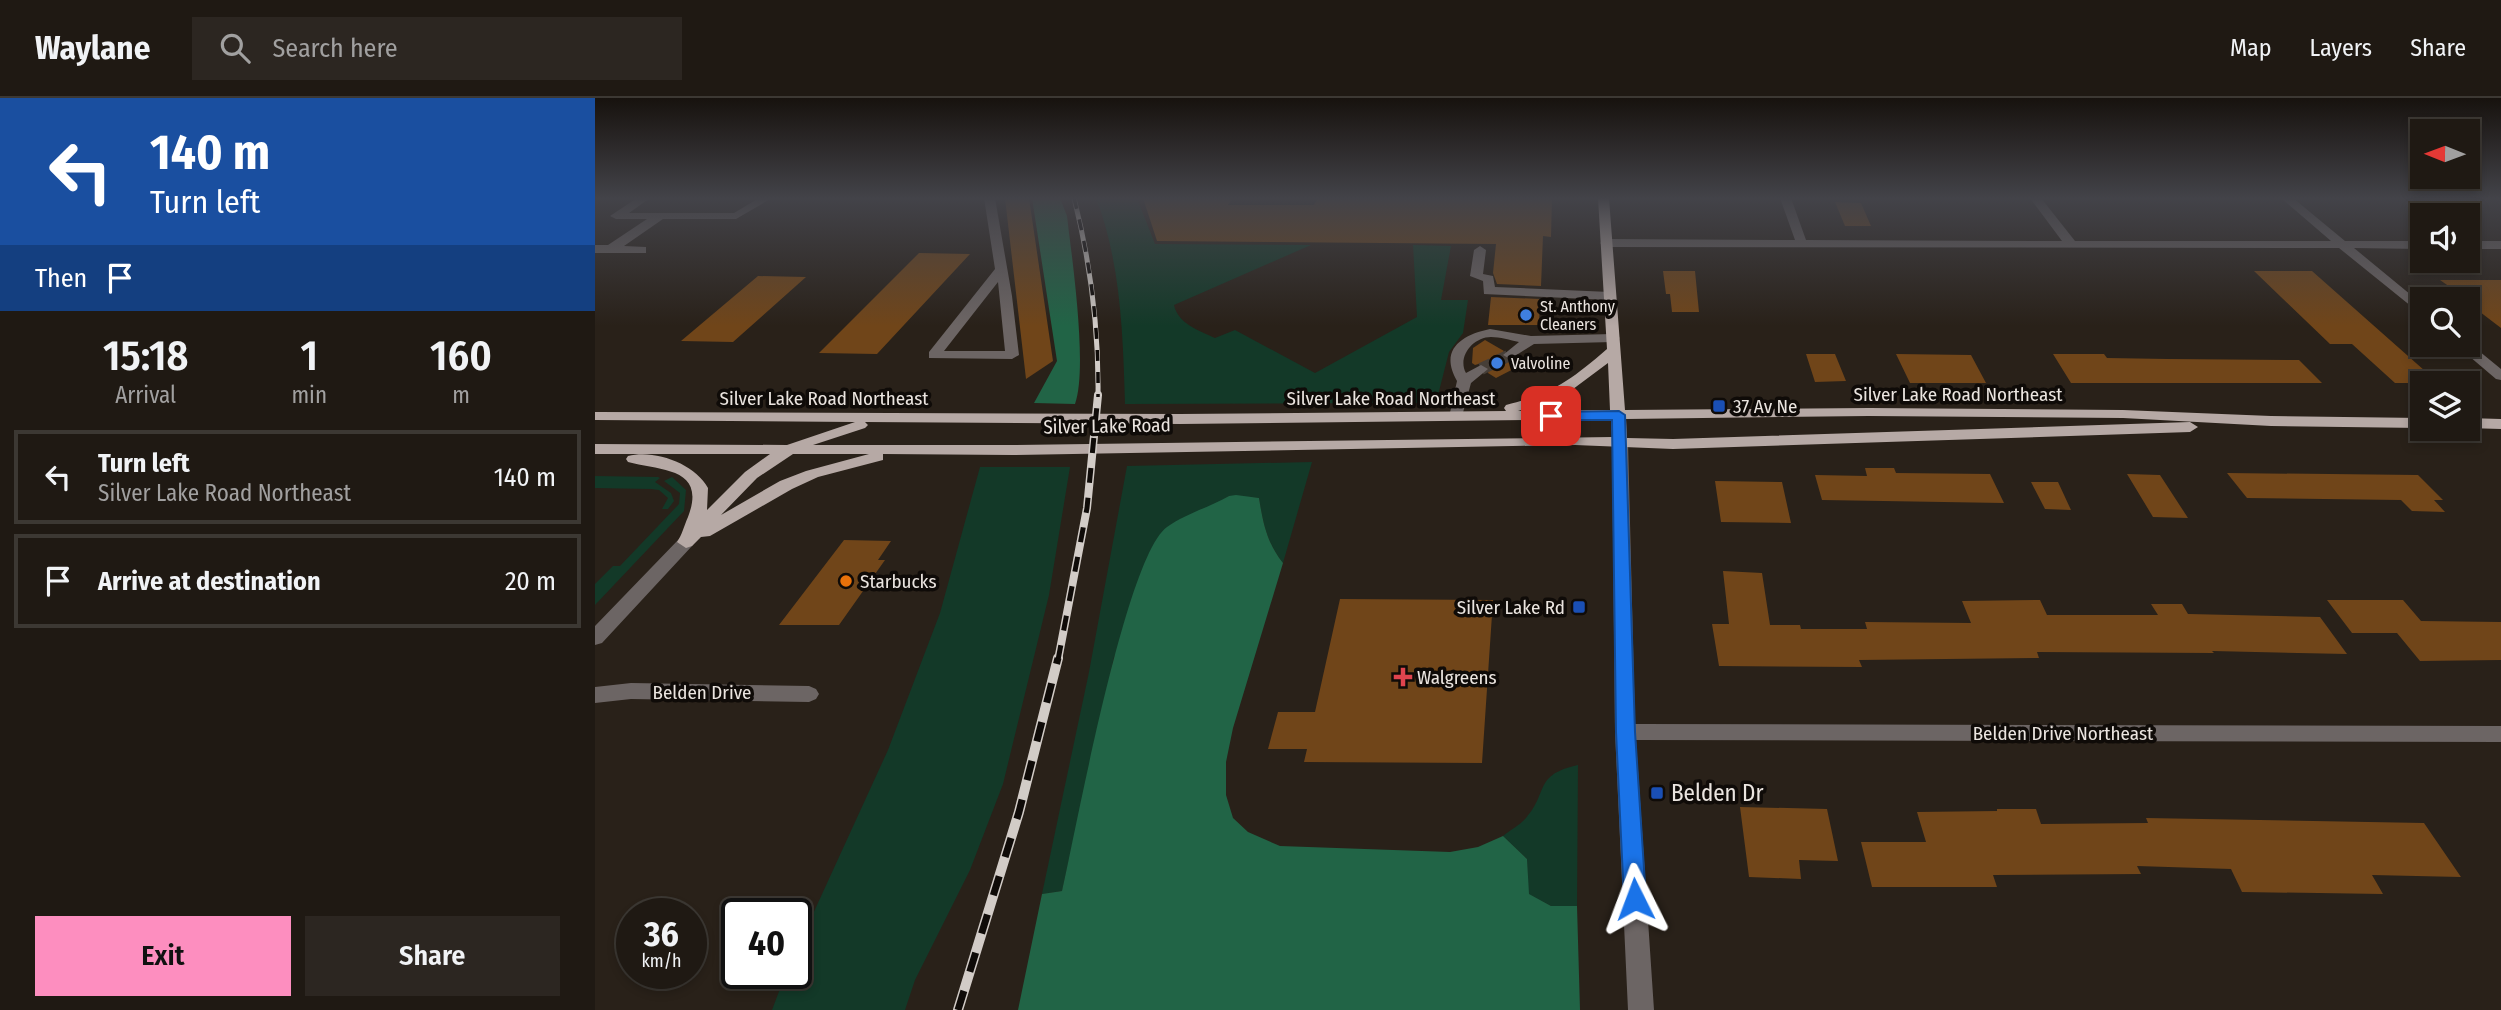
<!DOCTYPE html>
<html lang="en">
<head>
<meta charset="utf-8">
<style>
	body { margin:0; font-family:"Fira Sans Condensed",sans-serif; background:#2c2621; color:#f1f3f6; height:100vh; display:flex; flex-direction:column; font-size:26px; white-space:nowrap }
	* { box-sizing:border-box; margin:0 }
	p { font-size:23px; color:#a1a0a0 }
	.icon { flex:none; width:38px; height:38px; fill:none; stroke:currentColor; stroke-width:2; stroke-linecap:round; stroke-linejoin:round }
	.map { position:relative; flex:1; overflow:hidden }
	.sheet { display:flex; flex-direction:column; background:#1f1913; width:595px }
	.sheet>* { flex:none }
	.hud { background:#1a4fa0; color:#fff; overflow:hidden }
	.needle { width:46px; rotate:271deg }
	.fabs { position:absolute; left:1815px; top:21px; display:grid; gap:14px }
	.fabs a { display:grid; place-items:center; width:70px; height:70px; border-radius:0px; background:#1f1913; box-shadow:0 4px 10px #0003,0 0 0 2px #3c3833; font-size:35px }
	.speed { position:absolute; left:21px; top:800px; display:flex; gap:14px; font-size:35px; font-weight:700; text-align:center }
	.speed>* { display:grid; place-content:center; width:91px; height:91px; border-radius:50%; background:#1f1913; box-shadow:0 4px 10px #0003,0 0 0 2px #3c3833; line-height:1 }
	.speed small { font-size:18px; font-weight:400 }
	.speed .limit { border:4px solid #111; border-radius:10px; background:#fff; color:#111 }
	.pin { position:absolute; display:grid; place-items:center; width:60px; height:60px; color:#fff; margin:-30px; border-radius:14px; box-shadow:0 4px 10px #0006 }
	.me { position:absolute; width:77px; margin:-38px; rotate:357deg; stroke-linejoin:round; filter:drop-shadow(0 0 5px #0008) }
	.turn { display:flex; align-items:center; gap:24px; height:147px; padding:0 35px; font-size:32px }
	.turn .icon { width:91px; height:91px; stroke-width:2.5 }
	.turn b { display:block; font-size:49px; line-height:60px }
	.then { display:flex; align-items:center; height:66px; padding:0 35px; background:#0003; gap:14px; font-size:26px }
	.eta { display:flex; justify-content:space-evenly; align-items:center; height:119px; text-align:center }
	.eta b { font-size:42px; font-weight:600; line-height:49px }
	.primary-button { display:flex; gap:14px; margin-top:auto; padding:14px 35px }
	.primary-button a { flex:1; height:80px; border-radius:0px; background:#fd8ebf; color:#111; font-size:28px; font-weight:600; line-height:80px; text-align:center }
	.primary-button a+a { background:#2c2621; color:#f1f3f6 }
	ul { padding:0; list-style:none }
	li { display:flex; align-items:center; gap:21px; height:94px; margin:0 14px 10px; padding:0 21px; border:4px solid #3c3833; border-radius:0px }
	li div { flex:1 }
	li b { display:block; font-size:26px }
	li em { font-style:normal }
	header { display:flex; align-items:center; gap:42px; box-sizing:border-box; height:98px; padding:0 35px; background:#1f1913; border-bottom:2px solid #3c3833 }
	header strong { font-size:33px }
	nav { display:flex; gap:38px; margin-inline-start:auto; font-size:24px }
	.search { width:490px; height:63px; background:#2c2621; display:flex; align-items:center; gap:18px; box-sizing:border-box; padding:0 24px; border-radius:0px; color:#a1a0a0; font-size:26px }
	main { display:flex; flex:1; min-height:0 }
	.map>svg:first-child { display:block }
</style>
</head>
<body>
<header>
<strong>Waylane</strong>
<div class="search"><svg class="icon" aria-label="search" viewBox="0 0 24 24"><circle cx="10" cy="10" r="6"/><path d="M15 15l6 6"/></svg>Search here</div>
<nav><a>Map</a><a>Layers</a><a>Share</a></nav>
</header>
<main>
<section class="sheet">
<div class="hud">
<div class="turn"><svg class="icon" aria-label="left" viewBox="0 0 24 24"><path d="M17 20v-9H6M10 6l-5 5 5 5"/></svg><div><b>140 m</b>Turn left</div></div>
<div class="then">Then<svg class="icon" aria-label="arrive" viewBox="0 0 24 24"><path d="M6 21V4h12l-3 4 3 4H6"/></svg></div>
</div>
<div class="eta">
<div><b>15:18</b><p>Arrival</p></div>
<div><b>1</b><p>min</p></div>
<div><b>160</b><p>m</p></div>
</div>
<ul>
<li><svg class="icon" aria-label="left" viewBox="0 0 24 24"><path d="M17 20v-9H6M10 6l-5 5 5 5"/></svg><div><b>Turn left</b><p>Silver Lake Road Northeast</p></div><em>140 m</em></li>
<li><svg class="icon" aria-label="arrive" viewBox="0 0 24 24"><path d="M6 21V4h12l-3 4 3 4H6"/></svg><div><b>Arrive at destination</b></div><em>20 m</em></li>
</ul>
<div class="primary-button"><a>Exit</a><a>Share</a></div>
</section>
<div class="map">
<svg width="1906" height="912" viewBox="0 0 1906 912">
	<rect width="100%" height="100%" fill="#292119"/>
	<path fill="#133928" d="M501,100H542L560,146L716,147L579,207C583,226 605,233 620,240L640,232L720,275L822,219L818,147L856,148L846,202H873L868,235L854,254L841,305L530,306C528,238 526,165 501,100Z
		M717,364L688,465C672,445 668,425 664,400L634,398L616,409L519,559L467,793L447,796L494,574L532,368Z
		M385,369H475L454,497L408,686L375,772L320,882L310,912H177L191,875H201V853L293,652L345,515Z
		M0,378L63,379L65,380L60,384L76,395L79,403L73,411H67L73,400L64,392L56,391L0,390Z
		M77,379L91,392L89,413L0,507V486L18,468H25L84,406L85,395L69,383Z
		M983,667L982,808H956L933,796L932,761L908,738C915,732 925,727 931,720C954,694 938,677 983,667Z"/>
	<path fill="#216446" d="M437,100H465L472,118C477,160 493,270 480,306L439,305L462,263Z
		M641,397L664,400C668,425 672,445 688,465L638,630L631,664V697L638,720L653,734L685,748L855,754L883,749L908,738L932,761L934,796L956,808H982L985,912H423L447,796L467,793C481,732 531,458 572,429C590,416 615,409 634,398Z"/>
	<path fill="#704519" d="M410,100H434L458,263L431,281Z
		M548,100H637L633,107H719L723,100H957L956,139L948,138L946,188L902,186L898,175L901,146L562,143Z
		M1240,104L1266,105L1276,128H1250Z
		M324,155L375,156L282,256L224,255Z
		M1068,173H1100L1104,214H1077L1075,196H1071Z
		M1659,173H1717L1830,273H1826L1838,285H1800L1757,246H1735Z
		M163,178L211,179L138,244L86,243Z
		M1845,182H1906V230L1872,204V201Z
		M896,199L945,201L944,227H893Z
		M890,242L909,253L905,257L914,263L921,260L930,265L901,280L893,275L894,269L887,265L880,267L877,265L878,250Z
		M1211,256H1240L1251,283L1220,284Z
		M1301,256L1376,257L1391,285H1315Z
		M1458,256H1509L1512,260L1573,261L1704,262L1727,285H1476Z
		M1270,370H1299L1301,375L1395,376L1409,405L1227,402L1220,377L1272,378Z
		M1632,375L1823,377L1848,402H1839L1850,414L1817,413L1806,402L1652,400Z
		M1532,376L1565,377L1593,420L1558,419Z
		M1120,383L1187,384L1196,425L1126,424Z
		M1436,384H1463L1476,412L1450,411Z
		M249,442L296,443L283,462H290L244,527H184Z
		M1128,473L1167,475L1175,527H1205L1206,531H1272L1270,524L1376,525L1367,503L1445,502L1452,517H1563L1556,506H1587L1593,516L1725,519L1752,556L1617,553L1619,555L1442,554L1444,560L1264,562L1267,569L1124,568L1117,526H1134Z
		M745,501L898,502L887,665L709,664L712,651H673L683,614H720Z
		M1732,502H1808L1826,523L1906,524V562L1825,563L1802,535H1757Z
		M1145,709L1232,711L1243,763L1204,762L1206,781L1154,779Z
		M1402,711H1441L1446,726L1553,725L1551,720L1829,725L1866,779L1777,777L1788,796L1647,794L1636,771L1542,768L1546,776L1398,777L1402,789H1277L1266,744H1331L1322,714L1402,713Z"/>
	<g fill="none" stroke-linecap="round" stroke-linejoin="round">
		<path stroke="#463e37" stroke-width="12" stroke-dasharray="12 6" stroke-linecap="butt" d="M886,271L915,257"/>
		<path fill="#6c6564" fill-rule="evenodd" d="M42,100H55L34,115H139L164,100H177L141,121H68L29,148L51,149V155H0V147H13L52,121H21L15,118Z
			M389,100H400L417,198L424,257L417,261L334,260V254L400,171ZM403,184L410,253H349Z
			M1185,100H1196L1211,142L1467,143L1435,100H1446L1480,143H1736L1686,100H1698L1750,143H1827V151L1759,150L1827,206V217L1744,150L1011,149L1005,145L1011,141L1200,142Z
			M1872,143H1906V151H1872Z
			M885,148L891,152L888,176L898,178L900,189L1015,194L1021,198L1015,202L889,196L888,183L875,178L879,152Z
			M895,231L936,238L1018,236L1025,240L1018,244L939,246L915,261L908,257L924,244C915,242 905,239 896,239C878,239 862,259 871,275L886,267L893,271L876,285L866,322H856L854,319L862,283C844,252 866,237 895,231Z
			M1873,244L1906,271V282L1901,281L1861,247H1872Z
			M1025,339L1033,344L1040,626L1906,628V644L1041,642L1059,912H1033L1020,634L1017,344Z
			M91,438L100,444L97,448L7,545L0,547V528L85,440Z
			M36,585L214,588L221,591L224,596L221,601L214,604L36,601L0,605V589Z"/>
		<path fill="#b6a9a5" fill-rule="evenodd" d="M1003,100H1014L1030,312L1274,310L1528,312L1676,318L1827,320V330L1676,328L1528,320L1274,318L1031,321L1032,340L1078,341L1595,324L1603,329L1595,334L1078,351L980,347L417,357L288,356V362L223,379L197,391L115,438L106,439L97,448L91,450L82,444C87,437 89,428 93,419C112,369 66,373 33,364L31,361L33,358C60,351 100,366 113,390L112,412L150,374L175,356H0V346L192,347L260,324L0,322V314L585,316L911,313L909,310L911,307C958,295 975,283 1012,251ZM1013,265L1015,312L923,313L966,300ZM1016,321L1017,339L417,347H218L270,330L273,327L270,324L585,326ZM198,356H274L211,373L185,383L126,417L162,380Z
			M1872,320L1906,321V331L1872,330Z"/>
		<defs>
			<path id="rail-far2" d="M479,100C496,167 504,230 503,299"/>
			<path id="rail-far1" d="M463,562L492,410L503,297"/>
			<path id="rail" d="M363,912L424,714L463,560"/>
		</defs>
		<use href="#rail-far2" stroke="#d2ccc7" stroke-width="5"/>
		<use href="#rail-far1" stroke="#d2ccc7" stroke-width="8"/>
		<use href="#rail" stroke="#d2ccc7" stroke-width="10"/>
		<use href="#rail-far2" stroke="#0f0b08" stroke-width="3.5" stroke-dasharray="11" stroke-linecap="butt"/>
		<use href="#rail-far1" stroke="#0f0b08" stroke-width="5" stroke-dasharray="15" stroke-linecap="butt"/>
		<use href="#rail" stroke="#0f0b08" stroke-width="7" stroke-dasharray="20" stroke-linecap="butt"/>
	</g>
	<linearGradient id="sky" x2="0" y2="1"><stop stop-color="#17120e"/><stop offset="0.44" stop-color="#434349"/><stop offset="1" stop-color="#434349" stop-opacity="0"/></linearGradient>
	<rect width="1906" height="228" fill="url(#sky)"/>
	<path fill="#1a73e8" stroke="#114b97" stroke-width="2" d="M1024,313L1030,317L1040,634L1051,801L1047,808L1040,811L1032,808L1029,801L1021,634L1017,322H956L949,318L956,314Z"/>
	<g fill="#3f7fe0" stroke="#0f0b08" stroke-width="2.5">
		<circle cx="931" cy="217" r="7"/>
		<circle cx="902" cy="265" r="7"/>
	</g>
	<g fill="#1a4fb4" stroke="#0f0b08" stroke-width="2.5">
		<rect x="1117" y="301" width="14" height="14" rx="3.5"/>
		<rect x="977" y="502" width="14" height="14" rx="3.5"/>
		<rect x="1055" y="688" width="14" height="14" rx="3.5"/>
	</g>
	<circle fill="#e8710a" stroke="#0f0b08" stroke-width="2.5" cx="251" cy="483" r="7"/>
	<path fill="#e0444e" stroke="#0f0b08" stroke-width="2.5" d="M804.5 568.5h7v7h7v7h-7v7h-7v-7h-7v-7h7z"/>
	<g text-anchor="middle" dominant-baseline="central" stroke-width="7" stroke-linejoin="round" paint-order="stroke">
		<g font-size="16" fill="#ebe5e0" stroke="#0f0b08" text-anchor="start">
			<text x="945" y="208">St. Anthony<tspan x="945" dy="18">Cleaners</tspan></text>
			<text x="916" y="265">Valvoline</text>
		</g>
		<g font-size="19" fill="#ebe5e0" stroke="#0f0b08">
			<text x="1363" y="296">Silver Lake Road Northeast</text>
			<text x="229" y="300">Silver Lake Road Northeast</text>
			<text x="796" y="300">Silver Lake Road Northeast</text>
			<text transform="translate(512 328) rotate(-1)">Silver Lake Road</text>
			<text x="107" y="594">Belden Drive</text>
			<text x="1468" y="635">Belden Drive Northeast</text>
		</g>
		<g font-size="19" fill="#ebe5e0" stroke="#0f0b08" text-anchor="start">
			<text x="1138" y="308">37 Av Ne</text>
			<text x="265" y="483">Starbucks</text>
			<text x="970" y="509" text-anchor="end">Silver Lake Rd</text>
			<text x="822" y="579">Walgreens</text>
		</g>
		<g font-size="23" fill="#ebe5e0" stroke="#0f0b08" text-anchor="start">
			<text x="1076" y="695">Belden Dr</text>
		</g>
	</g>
</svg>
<div class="fabs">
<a><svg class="needle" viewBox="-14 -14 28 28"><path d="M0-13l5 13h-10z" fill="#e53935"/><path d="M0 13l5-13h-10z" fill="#a1a0a0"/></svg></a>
<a><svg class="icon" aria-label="sound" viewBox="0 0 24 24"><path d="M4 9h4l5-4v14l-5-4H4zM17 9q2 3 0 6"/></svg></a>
<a><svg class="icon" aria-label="search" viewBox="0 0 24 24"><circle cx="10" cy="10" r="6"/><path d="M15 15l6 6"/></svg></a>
<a><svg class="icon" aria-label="layers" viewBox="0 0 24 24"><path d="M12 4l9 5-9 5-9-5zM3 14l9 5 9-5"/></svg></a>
</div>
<div class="speed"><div>36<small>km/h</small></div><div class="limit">40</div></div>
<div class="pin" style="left:956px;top:318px;background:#d93025"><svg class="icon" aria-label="arrive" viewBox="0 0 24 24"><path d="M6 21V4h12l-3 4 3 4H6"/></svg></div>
<svg class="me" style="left:1040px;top:801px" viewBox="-20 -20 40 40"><path d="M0-17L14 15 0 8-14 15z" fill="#1a73e8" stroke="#fff" stroke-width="4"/></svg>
</div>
</main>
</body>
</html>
